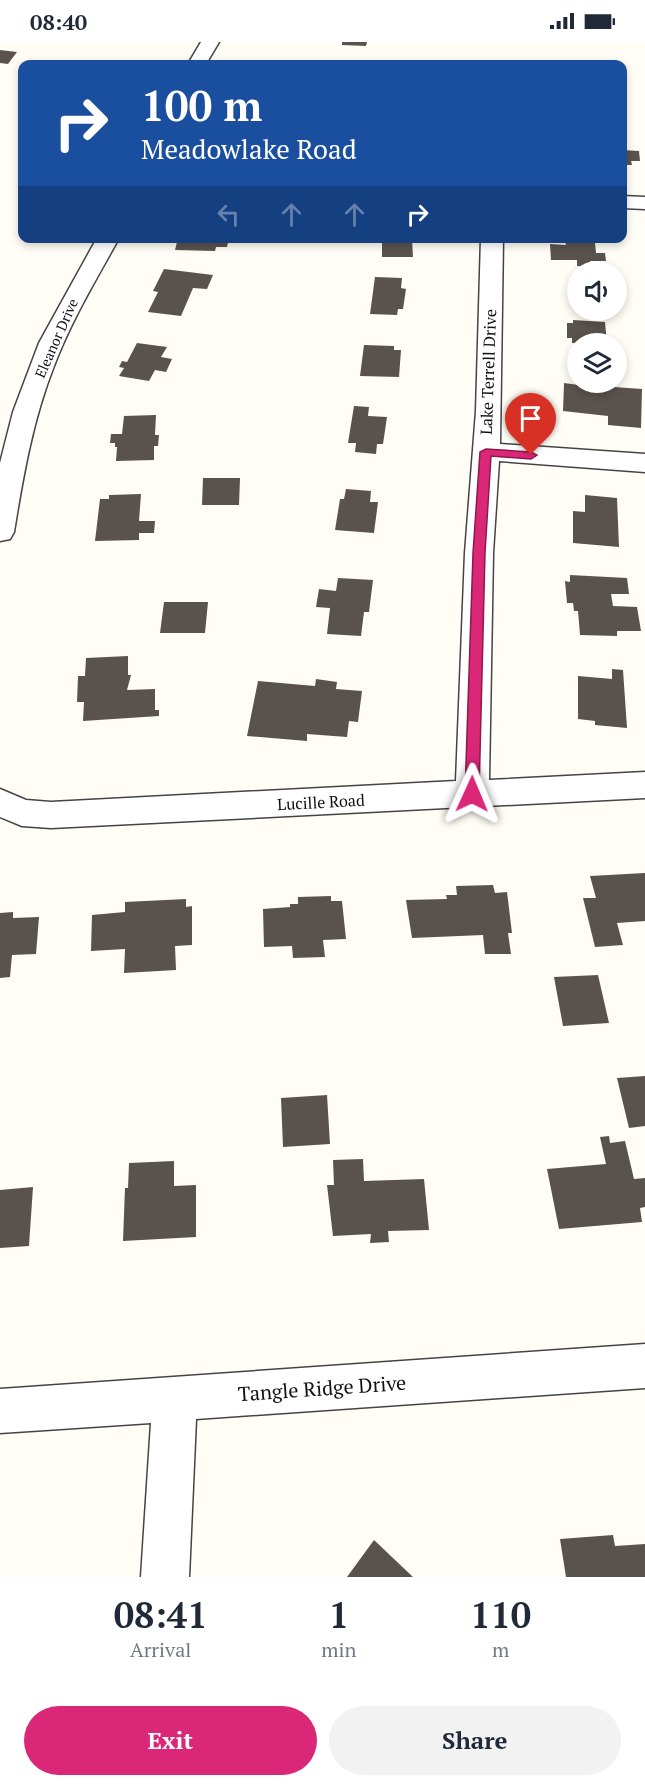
<!DOCTYPE html>
<html lang="en">
<head>
<meta charset="utf-8">
<style>
	body { margin:0; font-family:"PT Serif",serif; background:#f2f2f3; color:#1f2937; height:100vh; display:flex; flex-direction:column; font-size:22px; white-space:nowrap }
	* { box-sizing:border-box; margin:0 }
	p { font-size:20px; color:#747a83 }
	.icon { flex:none; width:33px; height:33px; fill:none; stroke:currentColor; stroke-width:2; stroke-linecap:round; stroke-linejoin:round }
	.map { position:relative; height:1535px; overflow:hidden }
	.drawer { display:flex; flex-direction:column; background:#fff; flex:1 }
	.drawer>* { flex:none }
	.guide { position:absolute; left:18px; top:18px; width:609px; height:183px; border-radius:12px; box-shadow:0 3px 9px #0003; background:#1a4fa0; color:#fff; overflow:hidden }
	.controls { position:absolute; left:567px; top:219px; display:grid; gap:12px }
	.controls a { display:grid; place-items:center; width:60px; height:60px; border-radius:50%; background:#fff; box-shadow:0 3px 9px #0003; font-size:30px }
	.pin { position:absolute; display:grid; place-items:center; width:51px; height:51px; color:#fff; margin:-62px -26px; border-radius:50% 50% 50% 0; rotate:-45deg; box-shadow:0 0 6px #0007 }
	.pin .icon { rotate:45deg }
	.me { position:absolute; width:66px; margin:-33px; rotate:1deg; stroke-linejoin:round; filter:drop-shadow(0 0 4px #0008) }
	.turn { display:flex; align-items:center; gap:21px; height:126px; padding:0 24px; font-size:27px }
	.turn .icon { width:78px; height:78px; stroke-width:2.5 }
	.turn b { display:block; font-size:42px; line-height:51px }
	.lanes { display:flex; align-items:center; height:57px; padding:0 24px; background:#0003; justify-content:center; gap:30px; direction:ltr }
	.lanes .off { opacity:.35 }
	.eta { display:flex; justify-content:space-evenly; align-items:center; height:102px; text-align:center }
	.eta b { font-size:36px; font-weight:700; line-height:42px }
	.button { display:flex; gap:12px; margin-top:auto; padding:12px 24px }
	.button a { flex:1; height:69px; border-radius:36px; background:#db2777; color:#fff; font-size:24px; font-weight:700; line-height:69px; text-align:center }
	.button a+a { background:#f2f2f3; color:#1f2937 }
	.status { display:flex; justify-content:space-between; align-items:center; height:42px; padding:0 30px; background:#fff; direction:ltr }
	.status svg { height:16px; fill:currentColor }
	.map>svg:first-child { display:block }
</style>
</head>
<body>
<div class="status"><b>08:40</b><svg viewBox="0 0 49 12"><path d="M0 12V9h3v3zM5 12V6h3v6zM10 12V3h3v9zM15 12V0h3v12zM26 1h20v11H26zM47 4h2v5h-2z"/></svg></div>
<div class="map">
<svg width="645" height="1535" viewBox="0 0 645 1535">
	<rect width="100%" height="100%" fill="#fffdf5"/>
	<path fill="#5a524d" d="M342,0H367L366,4L342,3Z
		M0,8L17,10L8,22L0,21Z
		M622,108L639,109L640,119H631L632,123H622Z
		M178,196H229L227,205H216L215,209L175,208Z
		M382,196L412,197L413,215H382Z
		M565,200L595,201L596,211H605L606,219H590L591,225L577,224V218H551L550,202L566,203Z
		M164,227L213,233L207,247L193,246L181,274L148,270L158,250L153,249Z
		M375,235L402,236L401,246L406,247L403,267H398L397,273L370,272Z
		M573,278L605,280L607,302L572,301V296H567V281H573Z
		M137,301L167,305L161,315L172,317L166,330L155,328L149,339L119,334L124,326L119,325L122,319L127,320Z
		M364,303L394,304V308H401L399,335L360,334Z
		M586,340H615L614,345L642,347L641,386L608,383V374L563,369L564,341L586,344Z
		M354,364L369,365L368,374L387,375L383,402H377L376,412L355,410L356,401H348Z
		M156,373L155,393H159L158,404H154V418L116,419L117,405H115V401H110L111,392H122L124,374Z
		M203,436H240L239,463H202Z
		M346,447L371,449L370,460H378L374,491L335,488L340,457H344Z
		M141,452L139,479H155L154,491H139V498L95,499L100,457H109V453Z
		M585,453L617,456L619,505L573,501V469L585,470Z
		M570,533L627,536L629,552H611L613,564L637,565L641,589H617V594L580,593L578,569H574L573,561H567L565,539L570,540Z
		M338,536L373,538L369,570H364L361,594L327,592L330,566L316,565L319,547L336,549Z
		M164,560H208L205,591H160Z
		M128,614V633H131L127,648L155,647V668H159V674L83,679L84,660H77L78,634H85L86,616Z
		M612,627L623,628L627,686L595,683V679L578,677V634L612,637Z
		M316,637L337,640L336,647L362,649L358,680L349,679L347,695L307,692V699L247,694L258,639L315,644Z
		M645,831V879L617,881L623,903L595,905L583,856H596L590,834Z
		M493,843L495,851L507,850L512,891H508L511,912H485L483,893L412,896L406,858L447,857L446,853H457L456,844Z
		M331,854V859H342L346,897L323,898L325,915L293,916L292,904L264,905L263,867L290,865V862H298V855Z
		M186,857V865L192,864V903L175,904L176,928L124,931L125,907L91,909L92,873L125,870V860Z
		M13,870V876L39,875L36,912L12,913L10,935L0,936V871Z
		M598,933L609,981L563,984L554,935Z
		M645,1034V1084L629,1086L617,1036Z
		M327,1053L330,1102L283,1105L281,1056Z
		M609,1094L610,1101L625,1099L634,1137L645,1136V1165L640,1166L642,1180L559,1187L547,1127L606,1122L600,1095Z
		M363,1117L364,1139L424,1137L429,1188L388,1189L389,1200L370,1201L371,1192L333,1194L327,1143H334L333,1118Z
		M174,1119V1144L196,1143V1195L123,1199L125,1146H128L129,1121Z
		M33,1145L29,1204L0,1206V1148Z
		M613,1493L615,1504L645,1502V1535H566L560,1497Z
		M374,1498L413,1535H347Z"/>
	<g fill="none" stroke-linecap="round" stroke-linejoin="round">
		<defs>
			<path id="minor" d="M201,0H219L206,22H188Z
				M622,154L645,155V167L622,166Z
				M97,196H119C96,238 71,279 54,324C33,377 23,434 14,490L10,497L0,499V421L13,370L39,301Z
				M481,196H503L500,402L645,412V430L499,419L493,511L489,738L645,730V756L51,786L22,784L0,775V747L26,758L51,760L456,739L465,511L476,369Z
				M645,1302V1346L196,1377L189,1535H141L151,1381L0,1391V1347Z"/>
		</defs>
		<use href="#minor" stroke="#444" stroke-width="3"/>
		<use href="#minor" fill="#fff" fill-rule="evenodd"/>
	</g>
	<path fill="#db2777" stroke="#8e194d" stroke-width="1.5" d="M486,407L531,410L537,413L531,417L491,414L485,511L479,752L472,758L465,752L473,511L480,410Z"/>
	<g text-anchor="middle" dominant-baseline="central" stroke-width="6" stroke-linejoin="round" paint-order="stroke">
		<g font-size="14" fill="#111" stroke="#fff">
			<text transform="translate(56 296) rotate(-66)">Eleanor Drive</text>
		</g>
		<g font-size="16" fill="#111" stroke="#fff">
			<text transform="translate(488 330) rotate(-88)">Lake Terrell Drive</text>
			<text transform="translate(321 760) rotate(-3)">Lucille Road</text>
		</g>
		<g font-size="20" fill="#111" stroke="#fff">
			<text transform="translate(322 1346) rotate(-4)">Tangle Ridge Drive</text>
		</g>
	</g>
</svg>
<div class="controls">
<a><svg class="icon" aria-label="sound" viewBox="0 0 24 24"><path d="M4 9h4l5-4v14l-5-4H4zM17 9q2 3 0 6"/></svg></a>
<a><svg class="icon" aria-label="layers" viewBox="0 0 24 24"><path d="M12 4l9 5-9 5-9-5zM3 14l9 5 9-5"/></svg></a>
</div>
<div class="pin" style="left:531px;top:413px;background:#d93025"><svg class="icon" aria-label="arrive" viewBox="0 0 24 24"><path d="M6 21V4h12l-3 4 3 4H6"/></svg></div>
<svg class="me" style="left:472px;top:752px" viewBox="-20 -20 40 40"><path d="M0-17L14 15 0 8-14 15z" fill="#db2777" stroke="#fff" stroke-width="4"/></svg>
<div class="guide">
<div class="turn"><svg class="icon" aria-label="right" viewBox="0 0 24 24"><path d="M7 20v-9h11M14 6l5 5-5 5"/></svg><div><b>100 m</b>Meadowlake Road</div></div>
<div class="lanes"><svg class="icon off" aria-label="left" viewBox="0 0 24 24"><path d="M17 20v-9H6M10 6l-5 5 5 5"/></svg><svg class="icon off" aria-label="ahead" viewBox="0 0 24 24"><path d="M12 20V5M6 11l6-6 6 6"/></svg><svg class="icon off" aria-label="ahead" viewBox="0 0 24 24"><path d="M12 20V5M6 11l6-6 6 6"/></svg><svg class="icon" aria-label="right" viewBox="0 0 24 24"><path d="M7 20v-9h11M14 6l5 5-5 5"/></svg></div>
</div>
</div>
<section class="drawer">
<div class="eta">
<div><b>08:41</b><p>Arrival</p></div>
<div><b>1</b><p>min</p></div>
<div><b>110</b><p>m</p></div>
</div>
<div class="button"><a>Exit</a><a>Share</a></div>
</section>
</body>
</html>
